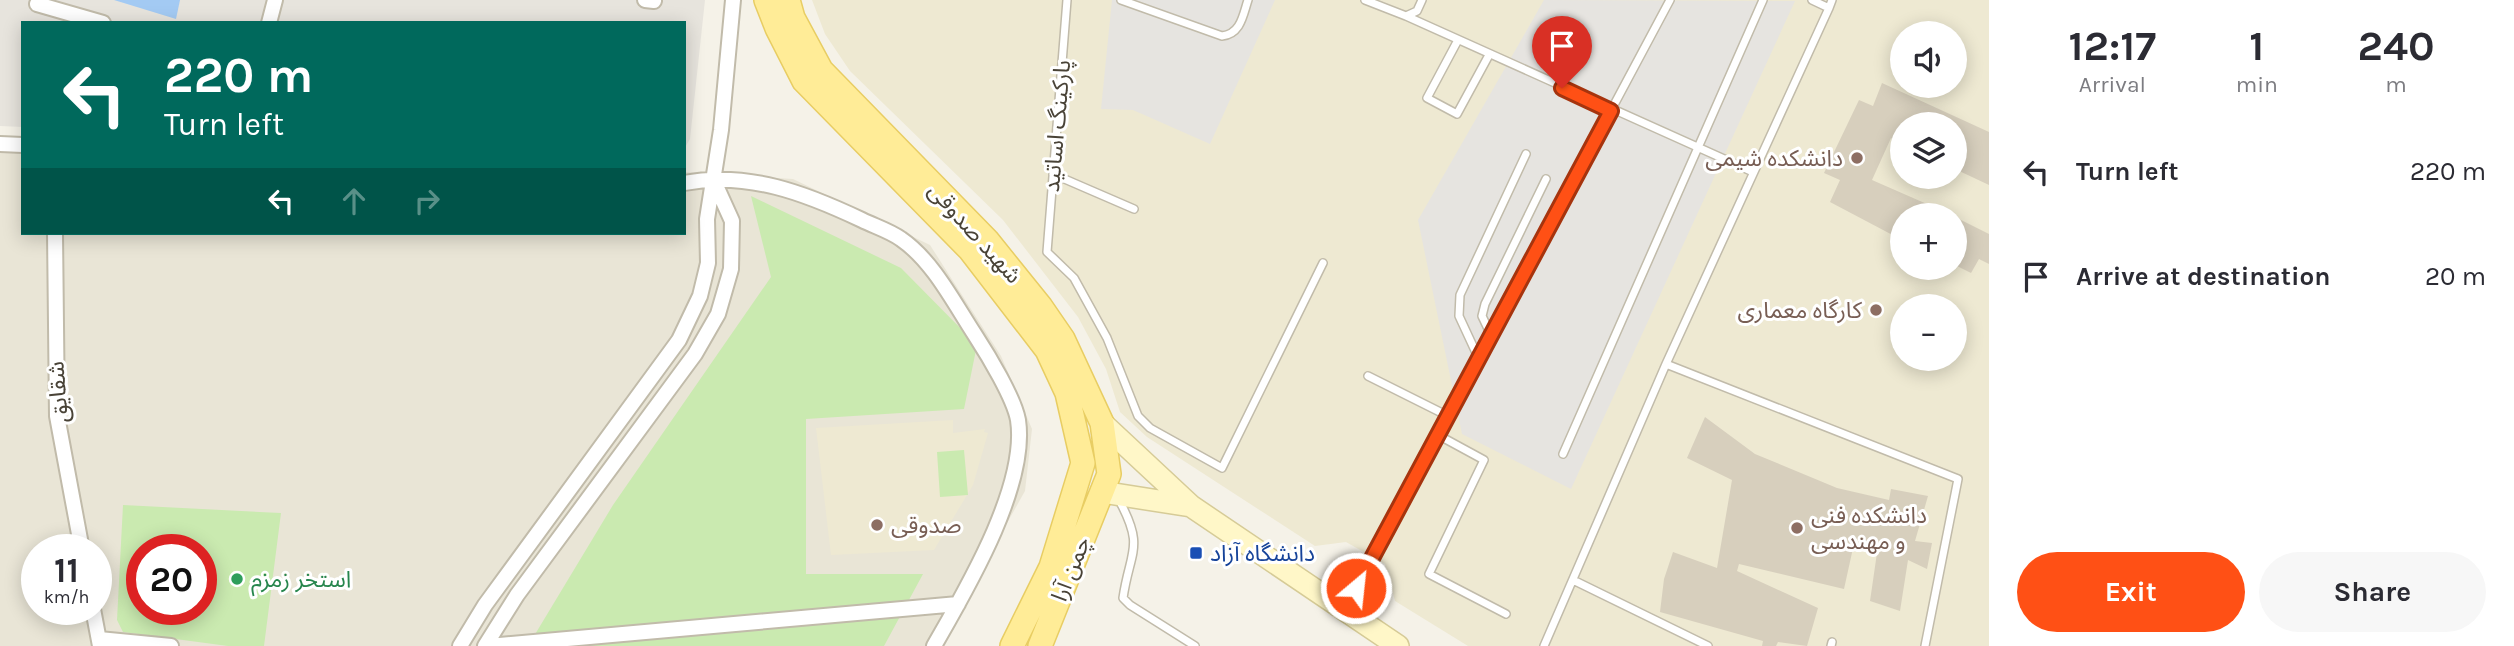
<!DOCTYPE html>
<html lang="en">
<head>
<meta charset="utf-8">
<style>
	body { margin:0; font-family:Karla,"Noto Sans Arabic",sans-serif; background:#f7f7f7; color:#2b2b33; height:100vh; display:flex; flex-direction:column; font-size:26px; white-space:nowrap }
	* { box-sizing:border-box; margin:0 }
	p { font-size:23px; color:#7c7c81 }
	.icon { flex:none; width:38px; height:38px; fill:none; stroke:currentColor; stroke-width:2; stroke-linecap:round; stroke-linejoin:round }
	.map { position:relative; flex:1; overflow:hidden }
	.drawer { display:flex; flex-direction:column; background:#fff; width:525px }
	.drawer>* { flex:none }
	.top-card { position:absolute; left:21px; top:21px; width:665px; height:214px; border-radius:0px; box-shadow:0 4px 18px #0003; background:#00695c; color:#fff; overflow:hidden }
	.buttons { position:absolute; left:1890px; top:21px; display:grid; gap:14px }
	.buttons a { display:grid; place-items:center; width:77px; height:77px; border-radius:50%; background:#fff; box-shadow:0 4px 18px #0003; font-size:35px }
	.speed { position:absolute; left:21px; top:534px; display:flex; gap:14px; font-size:35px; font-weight:700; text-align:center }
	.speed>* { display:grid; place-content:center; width:91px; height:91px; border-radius:50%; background:#fff; box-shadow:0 4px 18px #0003; line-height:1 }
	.speed small { font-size:18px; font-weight:400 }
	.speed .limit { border:10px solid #d22; background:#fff; color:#111 }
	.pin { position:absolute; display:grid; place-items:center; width:60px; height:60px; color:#fff; margin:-72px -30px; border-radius:50% 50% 50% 0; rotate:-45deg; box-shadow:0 0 7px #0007 }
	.pin .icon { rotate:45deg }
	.me { position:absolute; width:77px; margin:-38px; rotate:28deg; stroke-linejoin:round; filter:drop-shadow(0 0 5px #0008) }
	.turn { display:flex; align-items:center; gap:24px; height:147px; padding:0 28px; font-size:32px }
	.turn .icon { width:91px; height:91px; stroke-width:2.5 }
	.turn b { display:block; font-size:49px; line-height:60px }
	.lanes { display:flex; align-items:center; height:66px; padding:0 28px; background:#0003; justify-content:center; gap:35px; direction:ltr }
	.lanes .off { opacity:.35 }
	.eta { display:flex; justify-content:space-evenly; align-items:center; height:119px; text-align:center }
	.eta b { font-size:42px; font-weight:700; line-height:49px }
	.cta { display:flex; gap:14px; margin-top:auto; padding:14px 28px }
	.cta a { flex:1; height:80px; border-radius:42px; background:#ff5015; color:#fff; font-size:28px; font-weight:700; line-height:80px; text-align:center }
	.cta a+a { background:#f7f7f7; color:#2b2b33 }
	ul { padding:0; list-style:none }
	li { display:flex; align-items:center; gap:21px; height:105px; padding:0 28px }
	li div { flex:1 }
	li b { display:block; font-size:26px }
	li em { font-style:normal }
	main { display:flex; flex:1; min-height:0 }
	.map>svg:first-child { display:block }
</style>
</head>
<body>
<main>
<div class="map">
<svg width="1989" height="646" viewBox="0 0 1989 646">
	<rect width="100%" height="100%" fill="#f5f2e8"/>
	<path fill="#e9e5d6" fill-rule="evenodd" d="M0,140L23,142V233H684V172L793,179L930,245L1001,356L1032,429L1025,491L938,646H0ZM37,550H96V609H37ZM142,550H201V609H142Z"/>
	<path fill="#e7e4dd" d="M0,0H705L690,139L684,149V23H23V127L0,126Z"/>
	<path fill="#eee9d2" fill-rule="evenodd" d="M812,0H1989V646H1468L1395,601L1385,564L1346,542L1315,546L1147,437L1120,412L1106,369L1078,317L1003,220L850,71L825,34ZM1902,33H1955V86H1902ZM1902,124H1955V177H1902ZM1902,215H1955V268H1902ZM1902,306H1955V359H1902Z
		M953,420V433L985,429L984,432L988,433L973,485L934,550L831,555L816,428Z"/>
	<path fill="#caeab0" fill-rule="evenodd" d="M751,196L901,268L977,345L964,409L806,419V574H923L884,646H528L613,505L771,277Z
		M964,450L968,495L940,497L937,452Z
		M123,505L281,513L264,646H228L123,632L117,620ZM142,550H201V609H142Z"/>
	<path fill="#e6e4e0" d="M1112,0H1275L1210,144L1133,110L1101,109Z
		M1544,0L1795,1L1571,489L1462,434L1418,220Z"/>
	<path fill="#a3caf3" d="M114,0H180L176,19Z"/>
	<path fill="#d7cfbd" d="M1882,83L1989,132V185L1955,169V124H1902V143L1891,138L1872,180L1952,215H1902V240L1830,202L1840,180L1824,173L1859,100L1873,106Z
		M1955,217L1989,234V264L1979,259L1971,273L1955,265Z
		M1705,417L1755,454L1837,488L1889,500L1891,489L1928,496L1915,541L1932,543L1927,569L1908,560L1900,611L1870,601L1878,546L1855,539L1844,589L1739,564L1737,571L1818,608L1807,646L1778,642L1776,646H1762L1763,641L1660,612L1664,579L1673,552L1717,568L1732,480L1687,458Z"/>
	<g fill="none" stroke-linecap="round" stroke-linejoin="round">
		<defs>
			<path id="service" d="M1067,0L1047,252L1074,278L1107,338L1138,416L1150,428L1222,468L1323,263
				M1121,0L1222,36C1241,34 1243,15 1248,0
				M1365,0L1406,16L1417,11L1422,0
				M1812,0L1829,8L1832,0
				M1406,16L1753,172
				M1458,40L1427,98L1457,114L1489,55
				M1053,174L1134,209
				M1491,335L1482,316L1485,304L1546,179
				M1478,357L1459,316L1460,295L1526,154
				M1666,364L1958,479L1925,646
				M1368,376L1448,416
				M1438,435L1484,460L1429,574L1506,614
				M1563,454L1763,0
				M1119,500C1145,548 1130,550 1123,598L1130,605L1195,646
				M1573,580L1708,646
				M1346,607L1670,0
				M1544,646L1666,364L1829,8
				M1831,646L1832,642"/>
			<path id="minor" d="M645,0L654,1
				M37,4L103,23
				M269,23L275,0
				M0,144L23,145
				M684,183C748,171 805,193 862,220C874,226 890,231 901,239C933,261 954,303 975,335C988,355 1014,398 1018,420C1028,486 966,590 934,646
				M55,233L57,416L82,550
				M93,609L100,646
				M99,639L171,646
				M460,646L485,605L679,340L700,296L708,263L707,219L721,130L733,0
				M485,646L517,595L695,354L718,314L731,269L732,221L713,179
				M489,646L958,604"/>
			<path id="secondary" d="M1102,423L1191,506L1398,646
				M1102,492L1191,506"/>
			<path id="primary" d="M766,0L777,28L804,81L970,250L1047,350L1067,393L1083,463L1051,567L1012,646
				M788,0L793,18L821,70L987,240L1041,307L1063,339L1102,423L1109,474L1040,646"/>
		</defs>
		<use href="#service" stroke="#c1bbaa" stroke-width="10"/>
		<use href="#minor" stroke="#c1bbaa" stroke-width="18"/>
		<use href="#secondary" stroke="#d6cb97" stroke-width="24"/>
		<use href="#primary" stroke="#e8cd63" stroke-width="26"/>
		<use href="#service" stroke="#fff" stroke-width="7"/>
		<use href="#minor" stroke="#fff" stroke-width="14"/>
		<use href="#secondary" stroke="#fff7c8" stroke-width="21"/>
		<use href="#primary" stroke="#ffec97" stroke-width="23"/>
	</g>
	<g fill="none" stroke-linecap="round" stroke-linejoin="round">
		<defs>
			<path id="route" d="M1356,588L1611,111L1562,88"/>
		</defs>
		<use href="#route" stroke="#a6340e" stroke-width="18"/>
		<use href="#route" stroke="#ff5015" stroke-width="12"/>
	</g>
	<g fill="#8d6e63" stroke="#fff" stroke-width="2.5">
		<circle cx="1857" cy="158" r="7"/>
		<circle cx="1876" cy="310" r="7"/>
		<circle cx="877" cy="525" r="7"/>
		<circle cx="1797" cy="528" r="7"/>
	</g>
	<rect fill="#1a4fb4" stroke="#fff" stroke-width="2.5" x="1189" y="546" width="14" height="14" rx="3.5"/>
	<circle fill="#2e9e5b" stroke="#fff" stroke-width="2.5" cx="237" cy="579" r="7"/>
	<g text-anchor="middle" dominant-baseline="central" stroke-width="6" stroke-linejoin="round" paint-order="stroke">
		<g font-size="23" fill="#494337" stroke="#fff">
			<text transform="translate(1057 126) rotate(-85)">پارکینگ اساتید</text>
			<text transform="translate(975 233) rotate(48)">شهید صدوقی</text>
			<text transform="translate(58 392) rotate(-94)">شقایق</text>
			<text transform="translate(1071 569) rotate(-68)">چمن آرا</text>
		</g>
		<g font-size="23" fill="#785e54" stroke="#fff" text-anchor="end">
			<text x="1843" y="158">دانشکده شیمی</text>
			<text x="1862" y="310">کارگاه معماری</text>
			<text x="1811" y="515" text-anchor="start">دانشکده فنی<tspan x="1811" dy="26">و مهندسی</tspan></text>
			<text x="891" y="525" text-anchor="start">صدوقی</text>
		</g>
		<g font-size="23" fill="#164399" stroke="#fff" text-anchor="start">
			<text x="1210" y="553">دانشگاه آزاد</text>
		</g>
		<g font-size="23" fill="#27864d" stroke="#fff" text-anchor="start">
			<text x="251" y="579">استخر زمزم</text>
		</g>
	</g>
</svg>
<div class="buttons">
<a><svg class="icon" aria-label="sound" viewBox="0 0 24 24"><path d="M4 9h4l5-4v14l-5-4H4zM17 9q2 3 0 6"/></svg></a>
<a><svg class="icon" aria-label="layers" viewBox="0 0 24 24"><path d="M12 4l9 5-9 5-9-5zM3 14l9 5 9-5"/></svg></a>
<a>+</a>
<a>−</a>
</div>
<div class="speed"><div>11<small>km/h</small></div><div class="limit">20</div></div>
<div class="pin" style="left:1562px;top:88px;background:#d93025"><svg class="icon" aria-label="arrive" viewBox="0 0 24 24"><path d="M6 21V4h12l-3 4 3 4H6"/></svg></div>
<svg class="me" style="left:1356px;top:588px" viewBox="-20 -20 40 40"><circle r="17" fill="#ff5015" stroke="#fff" stroke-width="3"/><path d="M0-11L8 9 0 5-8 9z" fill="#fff"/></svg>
<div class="top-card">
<div class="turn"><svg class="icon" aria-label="left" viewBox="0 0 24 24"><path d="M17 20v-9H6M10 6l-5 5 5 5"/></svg><div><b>220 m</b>Turn left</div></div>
<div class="lanes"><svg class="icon" aria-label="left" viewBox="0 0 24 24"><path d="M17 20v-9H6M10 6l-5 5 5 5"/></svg><svg class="icon off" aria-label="ahead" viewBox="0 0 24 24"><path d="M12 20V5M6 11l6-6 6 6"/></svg><svg class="icon off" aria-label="right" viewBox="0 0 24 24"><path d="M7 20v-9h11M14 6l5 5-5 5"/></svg></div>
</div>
</div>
<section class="drawer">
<div class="eta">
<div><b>12:17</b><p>Arrival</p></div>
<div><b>1</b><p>min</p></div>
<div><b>240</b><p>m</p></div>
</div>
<ul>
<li><svg class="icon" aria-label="left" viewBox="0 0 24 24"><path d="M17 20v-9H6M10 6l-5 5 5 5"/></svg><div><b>Turn left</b></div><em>220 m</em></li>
<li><svg class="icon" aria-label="arrive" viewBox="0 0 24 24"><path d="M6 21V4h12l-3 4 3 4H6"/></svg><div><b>Arrive at destination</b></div><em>20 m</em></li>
</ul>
<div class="cta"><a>Exit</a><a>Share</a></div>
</section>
</main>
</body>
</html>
